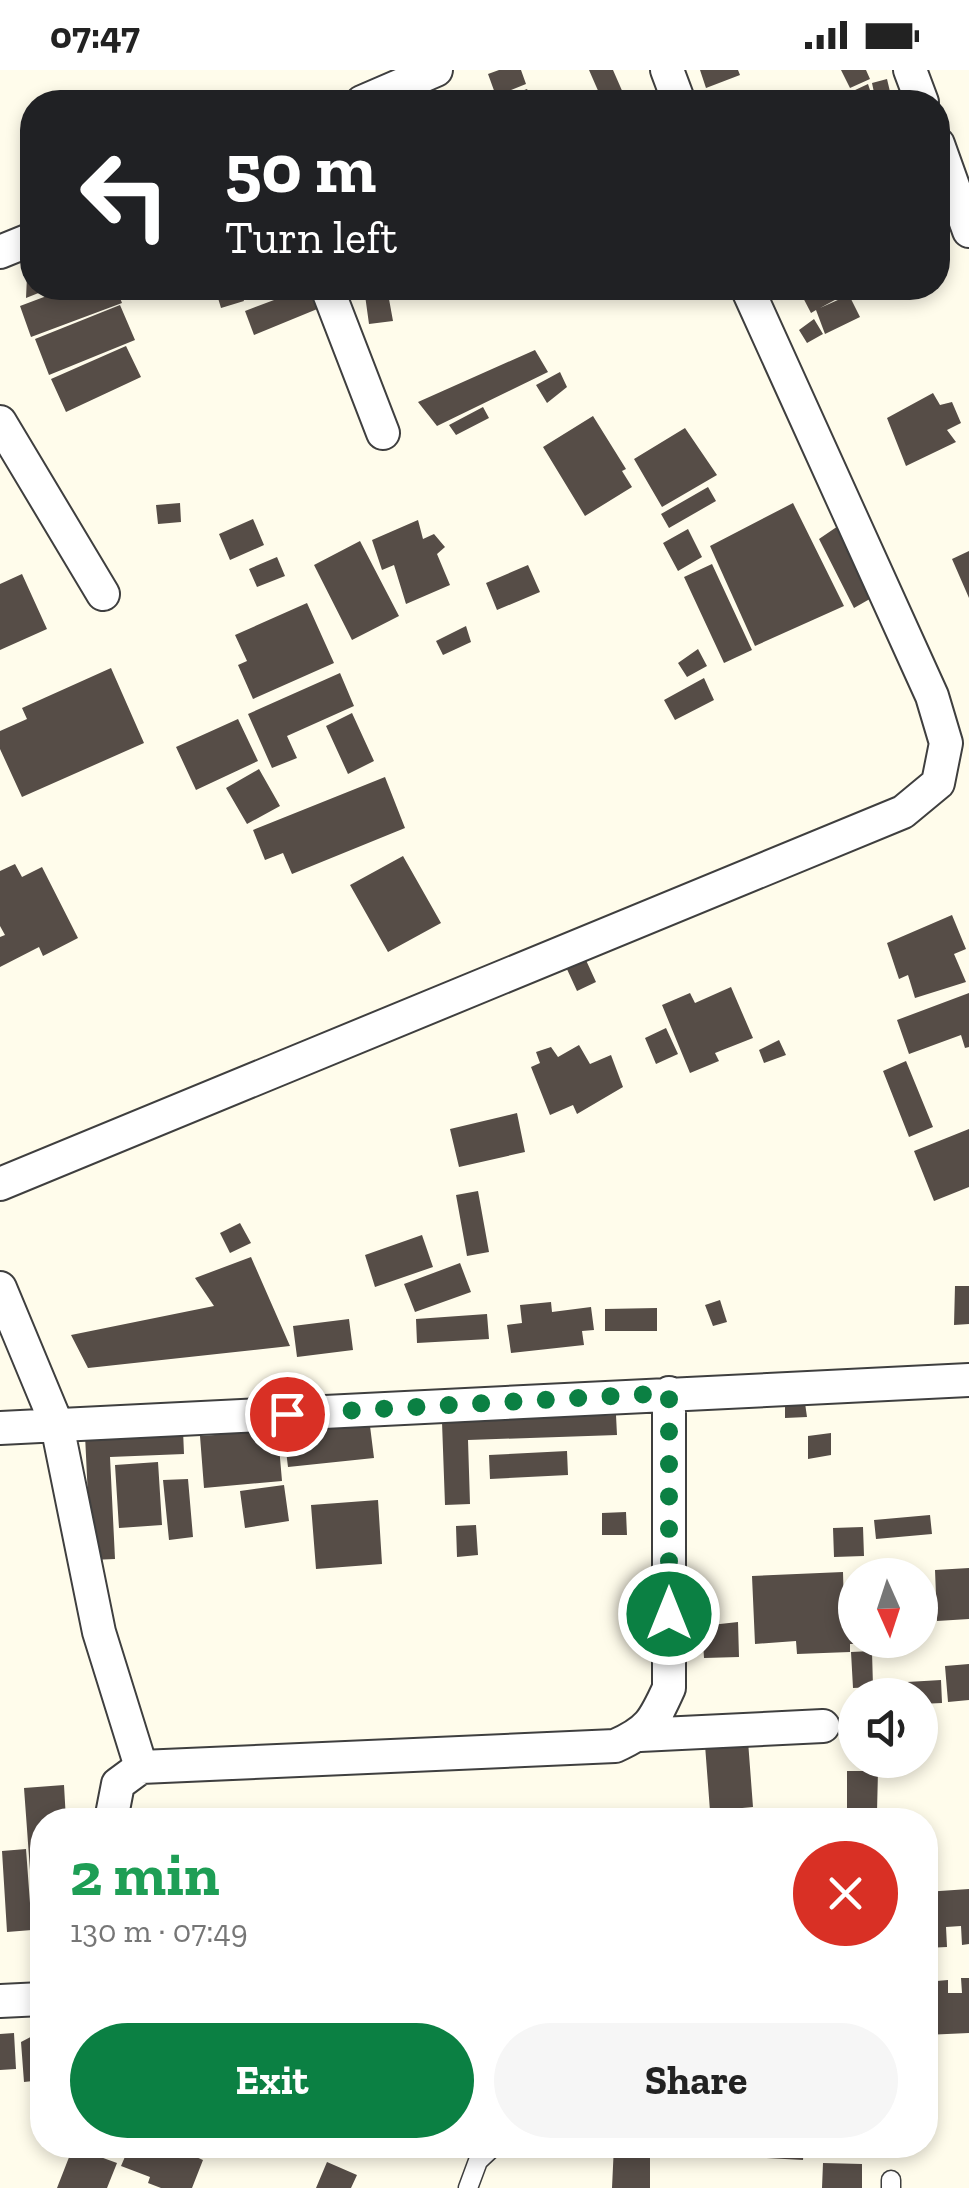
<!DOCTYPE html>
<html lang="en">
<head>
<meta charset="utf-8">
<style>
	body { margin:0; font-family:"Zilla Slab",serif; background:#f6f6f6; color:#222; height:100vh; display:flex; flex-direction:column; font-size:38px; white-space:nowrap }
	* { box-sizing:border-box; margin:0 }
	p { font-size:32px; color:#767676 }
	.icon { flex:none; width:55px; height:55px; fill:none; stroke:currentColor; stroke-width:2; stroke-linecap:round; stroke-linejoin:round }
	.map { position:relative; flex:1; overflow:hidden }
	.side { position:absolute; left:30px; top:1738px; width:908px; height:350px; display:flex; flex-direction:column; background:#fff; border-radius:40px; box-shadow:0 5px 15px #0003 }
	.side>* { flex:none }
	.top-card { position:absolute; left:20px; top:20px; width:930px; height:210px; border-radius:40px; box-shadow:0 5px 15px #0003; background:#202124; color:#fff; overflow:hidden }
	.needle { width:65px; rotate:177deg }
	.fabs { position:absolute; left:838px; top:1488px; display:grid; gap:20px }
	.fabs a { display:grid; place-items:center; width:100px; height:100px; border-radius:50%; background:#fff; box-shadow:0 5px 15px #0003; font-size:50px }
	.pin { position:absolute; display:grid; place-items:center; width:85px; height:85px; color:#fff; margin:-42px; border:5px solid #fff; border-radius:50%; box-shadow:0 2px 10px #0007 }
	.me { position:absolute; width:110px; margin:-55px; rotate:0deg; stroke-linejoin:round; filter:drop-shadow(0 0 8px #0008) }
	.turn { display:flex; align-items:center; gap:35px; height:210px; padding:0 40px; font-size:45px }
	.turn .icon { width:130px; height:130px; stroke-width:2.5 }
	.turn b { display:block; font-size:70px; line-height:85px }
	.round { display:grid; place-items:center; flex:none; width:105px; height:105px; border-radius:52px; background:#f6f6f6 }
	.headline { display:flex; align-items:center; justify-content:space-between; height:170px; padding:0 40px }
	h1 { font-size:60px; font-weight:800; line-height:75px; color:#1e9e55 }
	.cta { display:flex; gap:20px; margin-top:auto; padding:20px 40px }
	.cta a { flex:1; height:115px; border-radius:60px; background:#0b8043; color:#fff; font-size:40px; font-weight:800; line-height:115px; text-align:center }
	.cta a+a { background:#f6f6f6; color:#222 }
	.status { display:flex; justify-content:space-between; align-items:center; height:70px; padding:0 50px; background:#fff; direction:ltr }
	.status svg { height:28px; fill:currentColor }
	.map>svg:first-child { display:block }
</style>
</head>
<body>
<div class="status"><b>07:47</b><svg viewBox="0 0 49 12"><path d="M0 12V9h3v3zM5 12V6h3v6zM10 12V3h3v9zM15 12V0h3v12zM26 1h20v11H26zM47 4h2v5h-2z"/></svg></div>
<div class="map">
<svg width="969" height="2118" viewBox="0 0 969 2118">
	<rect width="100%" height="100%" fill="#fffceb"/>
	<path fill="#564d47" d="M499,0H521L526,14L496,26L488,4Z
		M589,0H613L627,32H603Z
		M700,0H738L740,5L706,18Z
		M841,0H866L870,9L850,18Z
		M887,9L892,30L876,32L872,13Z
		M868,14L874,32H856L853,21Z
		M527,19L534,32H492Z
		M32,183V218H51L26,228L28,185Z
		M68,218H116L122,233L31,267L20,236Z
		M215,218H240L244,231L221,238Z
		M269,218H320L327,235L254,265L245,241L274,230Z
		M364,218H387L393,251L369,254Z
		M798,218H857L820,238L849,225L860,247L825,264L816,240L811,243Z
		M120,235L135,270L49,305L35,269Z
		M814,249L823,264L807,273L799,260Z
		M126,276L141,307L66,342L51,309Z
		M535,280L548,302L437,356L418,332Z
		M560,302L567,317L547,333L536,315Z
		M933,323L940,335L952,332L961,353L947,360L956,372L906,396L887,348Z
		M483,337L489,348L456,365L449,355Z
		M593,346L626,399L622,401L632,417L585,446L543,377Z
		M685,358L717,405L662,437L634,389Z
		M708,417L716,431L669,458L661,444Z
		M180,433L181,452L158,454L156,435Z
		M793,433L844,536L755,576L710,476Z
		M253,449L264,475L230,490L219,464Z
		M418,450L423,469L434,464L445,477L437,484L450,515L406,534L394,495L382,500L372,470Z
		M841,454L875,526L854,538L819,469Z
		M688,459L702,487L678,501L663,473Z
		M360,471L399,546L352,570L314,495Z
		M969,481V528L952,489Z
		M277,487L285,506L257,517L249,499Z
		M712,494L752,580L724,593L684,507Z
		M528,495L540,522L497,540L486,513Z
		M22,504L47,559L0,580V514Z
		M307,533L334,593L253,629L238,595L247,591L235,565Z
		M466,556L471,572L443,585L436,571Z
		M698,579L707,596L687,607L678,593Z
		M111,598L144,673L22,727L0,679V661L27,649L22,638Z
		M340,603L354,636L287,666L297,688L272,698L248,644Z
		M704,608L714,630L675,650L664,630Z
		M352,643L374,691L348,704L326,656Z
		M238,649L258,691L196,720L176,677Z
		M259,699L280,736L247,754L226,718Z
		M385,707L405,758L292,804L283,783L265,790L253,760Z
		M403,786L441,853L388,882L350,815Z
		M15,794L22,807L42,797L78,868L43,886L39,877L0,897V867L5,865L0,856V801Z
		M952,845L966,879L954,884L966,912L915,928L908,905L899,909L887,873Z
		M585,888L596,912L577,921L566,897Z
		M731,917L753,968L715,983L719,991L690,1003L662,935L690,923L695,933Z
		M969,923V977L965,978L961,965L909,984L897,950Z
		M666,958L678,984L656,994L645,968Z
		M779,970L786,985L764,993L759,980Z
		M579,975L590,994L611,985L623,1017L577,1044L573,1035L550,1045L531,997L540,993L536,982L551,977L558,987Z
		M906,991L933,1057L909,1067L883,1001Z
		M517,1043L525,1082L459,1097L450,1059Z
		M969,1059V1117L934,1131L914,1081Z
		M478,1121L489,1182L467,1186L456,1125Z
		M240,1153L251,1173L230,1183L220,1163Z
		M422,1165L433,1197L375,1217L365,1185Z
		M251,1187L290,1276L88,1298L71,1265L214,1236L195,1208Z
		M460,1193L471,1222L415,1242L404,1214Z
		M955,1216H969V1254L954,1255Z
		M720,1230L727,1252L713,1256L705,1235Z
		M551,1232L552,1242L591,1237L594,1260L582,1261L584,1275L511,1283L507,1255L522,1253L520,1235Z
		M657,1238V1261H605V1239Z
		M487,1244L489,1269L417,1273L416,1249Z
		M349,1249L353,1280L297,1287L293,1256Z
		M804,1326L807,1347L785,1348V1327Z
		M616,1345L617,1365L468,1370L470,1434L445,1435L442,1352Z
		M369,1348L374,1388L288,1397L283,1356Z
		M277,1353L282,1411L204,1418L200,1366L215,1365L214,1358Z
		M183,1360L184,1384L110,1387L115,1489L91,1490L85,1365Z
		M831,1363V1385L808,1389V1366Z
		M567,1381L568,1405L490,1409L489,1385Z
		M158,1392L162,1455L119,1458L115,1395Z
		M188,1409L193,1467L169,1470L163,1410Z
		M284,1415L289,1451L245,1458L240,1421Z
		M378,1430L382,1494L316,1499L311,1435Z
		M626,1442L627,1465H602V1443Z
		M930,1445L932,1464L876,1469L874,1450Z
		M476,1455L478,1485L457,1487L456,1456Z
		M863,1457L864,1486L834,1487L833,1458Z
		M969,1498V1549L937,1551L935,1500Z
		M843,1502L844,1540L855,1539L857,1574H850V1582L797,1584L796,1571L755,1574L752,1506Z
		M738,1552L739,1587L704,1588L702,1556Z
		M872,1581L873,1617L853,1618L851,1582Z
		M969,1594V1630L948,1632L945,1596Z
		M941,1610L942,1633L920,1634V1625H891L890,1613Z
		M748,1671L753,1737L710,1741L705,1675Z
		M847,1701H878L877,1742H847Z
		M64,1715L66,1750H42V1854L34,1855L24,1718Z
		M26,1779L32,1860L7,1862L2,1781Z
		M969,1819V1874L962,1875L961,1856L946,1857L947,1877L925,1878V1822Z
		M961,1908H969V1963L925,1965V1912L948,1910V1923H962Z
		M42,1961V2010L24,2012L21,1972Z
		M14,1963L16,1999L0,2000V1964Z
		M130,2075H159L168,2079L169,2075L203,2090L192,2118H161L148,2113L150,2107L121,2096Z
		M614,2075H650V2118H612Z
		M668,2075H804L803,2090L668,2083Z
		M73,2077L117,2093L107,2118H57Z
		M327,2092L357,2105L351,2118H316Z
		M823,2093L862,2094V2118H822Z"/>
	<g fill="none" stroke-linecap="round" stroke-linejoin="round">
		<defs>
			<path id="lane" d="M468,2118L478,2091L495,2075
				M891,2118V2110"/>
			<path id="street" d="M667,0L679,32
				M910,0L922,32
				M362,32L436,0
				M938,74L969,161
				M0,182L32,169
				M327,218L383,363
				M0,352L103,524
				M0,1114L903,742L938,713L946,673L932,626L747,218
				M0,1218L57,1355L99,1562L141,1697
				M0,1358L969,1310
				M640,1665L823,1656
				M111,1750L118,1714L141,1697L615,1676C649,1661 654,1651 669,1618V1323
				M0,1931L42,1929"/>
		</defs>
		<use href="#lane" stroke="#3f3f3f" stroke-width="21"/>
		<use href="#street" stroke="#3f3f3f" stroke-width="36"/>
		<use href="#lane" stroke="#fff" stroke-width="18"/>
		<use href="#street" stroke="#fff" stroke-width="32"/>
	</g>
	<g fill="none" stroke-linecap="round" stroke-linejoin="round">
		<path stroke="#0b8043" stroke-width="18" stroke-dasharray="0 32.4" d="M287,1344L669,1323V1544"/>
	</g>
</svg>
<div class="fabs">
<a><svg class="needle" viewBox="-14 -14 28 28"><path d="M0-13l5 13h-10z" fill="#e53935"/><path d="M0 13l5-13h-10z" fill="#767676"/></svg></a>
<a><svg class="icon" aria-label="sound" viewBox="0 0 24 24"><path d="M4 9h4l5-4v14l-5-4H4zM17 9q2 3 0 6"/></svg></a>
</div>
<div class="pin" style="left:287px;top:1344px;background:#d93025"><svg class="icon" aria-label="arrive" viewBox="0 0 24 24"><path d="M6 21V4h12l-3 4 3 4H6"/></svg></div>
<svg class="me" style="left:669px;top:1544px" viewBox="-20 -20 40 40"><circle r="17" fill="#0b8043" stroke="#fff" stroke-width="3"/><path d="M0-11L8 9 0 5-8 9z" fill="#fff"/></svg>
<div class="top-card">
<div class="turn"><svg class="icon" aria-label="left" viewBox="0 0 24 24"><path d="M17 20v-9H6M10 6l-5 5 5 5"/></svg><div><b>50 m</b>Turn left</div></div>
</div>
<section class="side">
<div class="headline"><div><h1>2 min</h1><p>130 m · 07:49</p></div><a class="round" style="background:#d93025;color:#fff"><svg class="icon" aria-label="close" viewBox="0 0 24 24"><path d="M6 6l12 12M18 6L6 18"/></svg></a></div>
<div class="cta"><a>Exit</a><a>Share</a></div>
</section>
</div>
</body>
</html>
